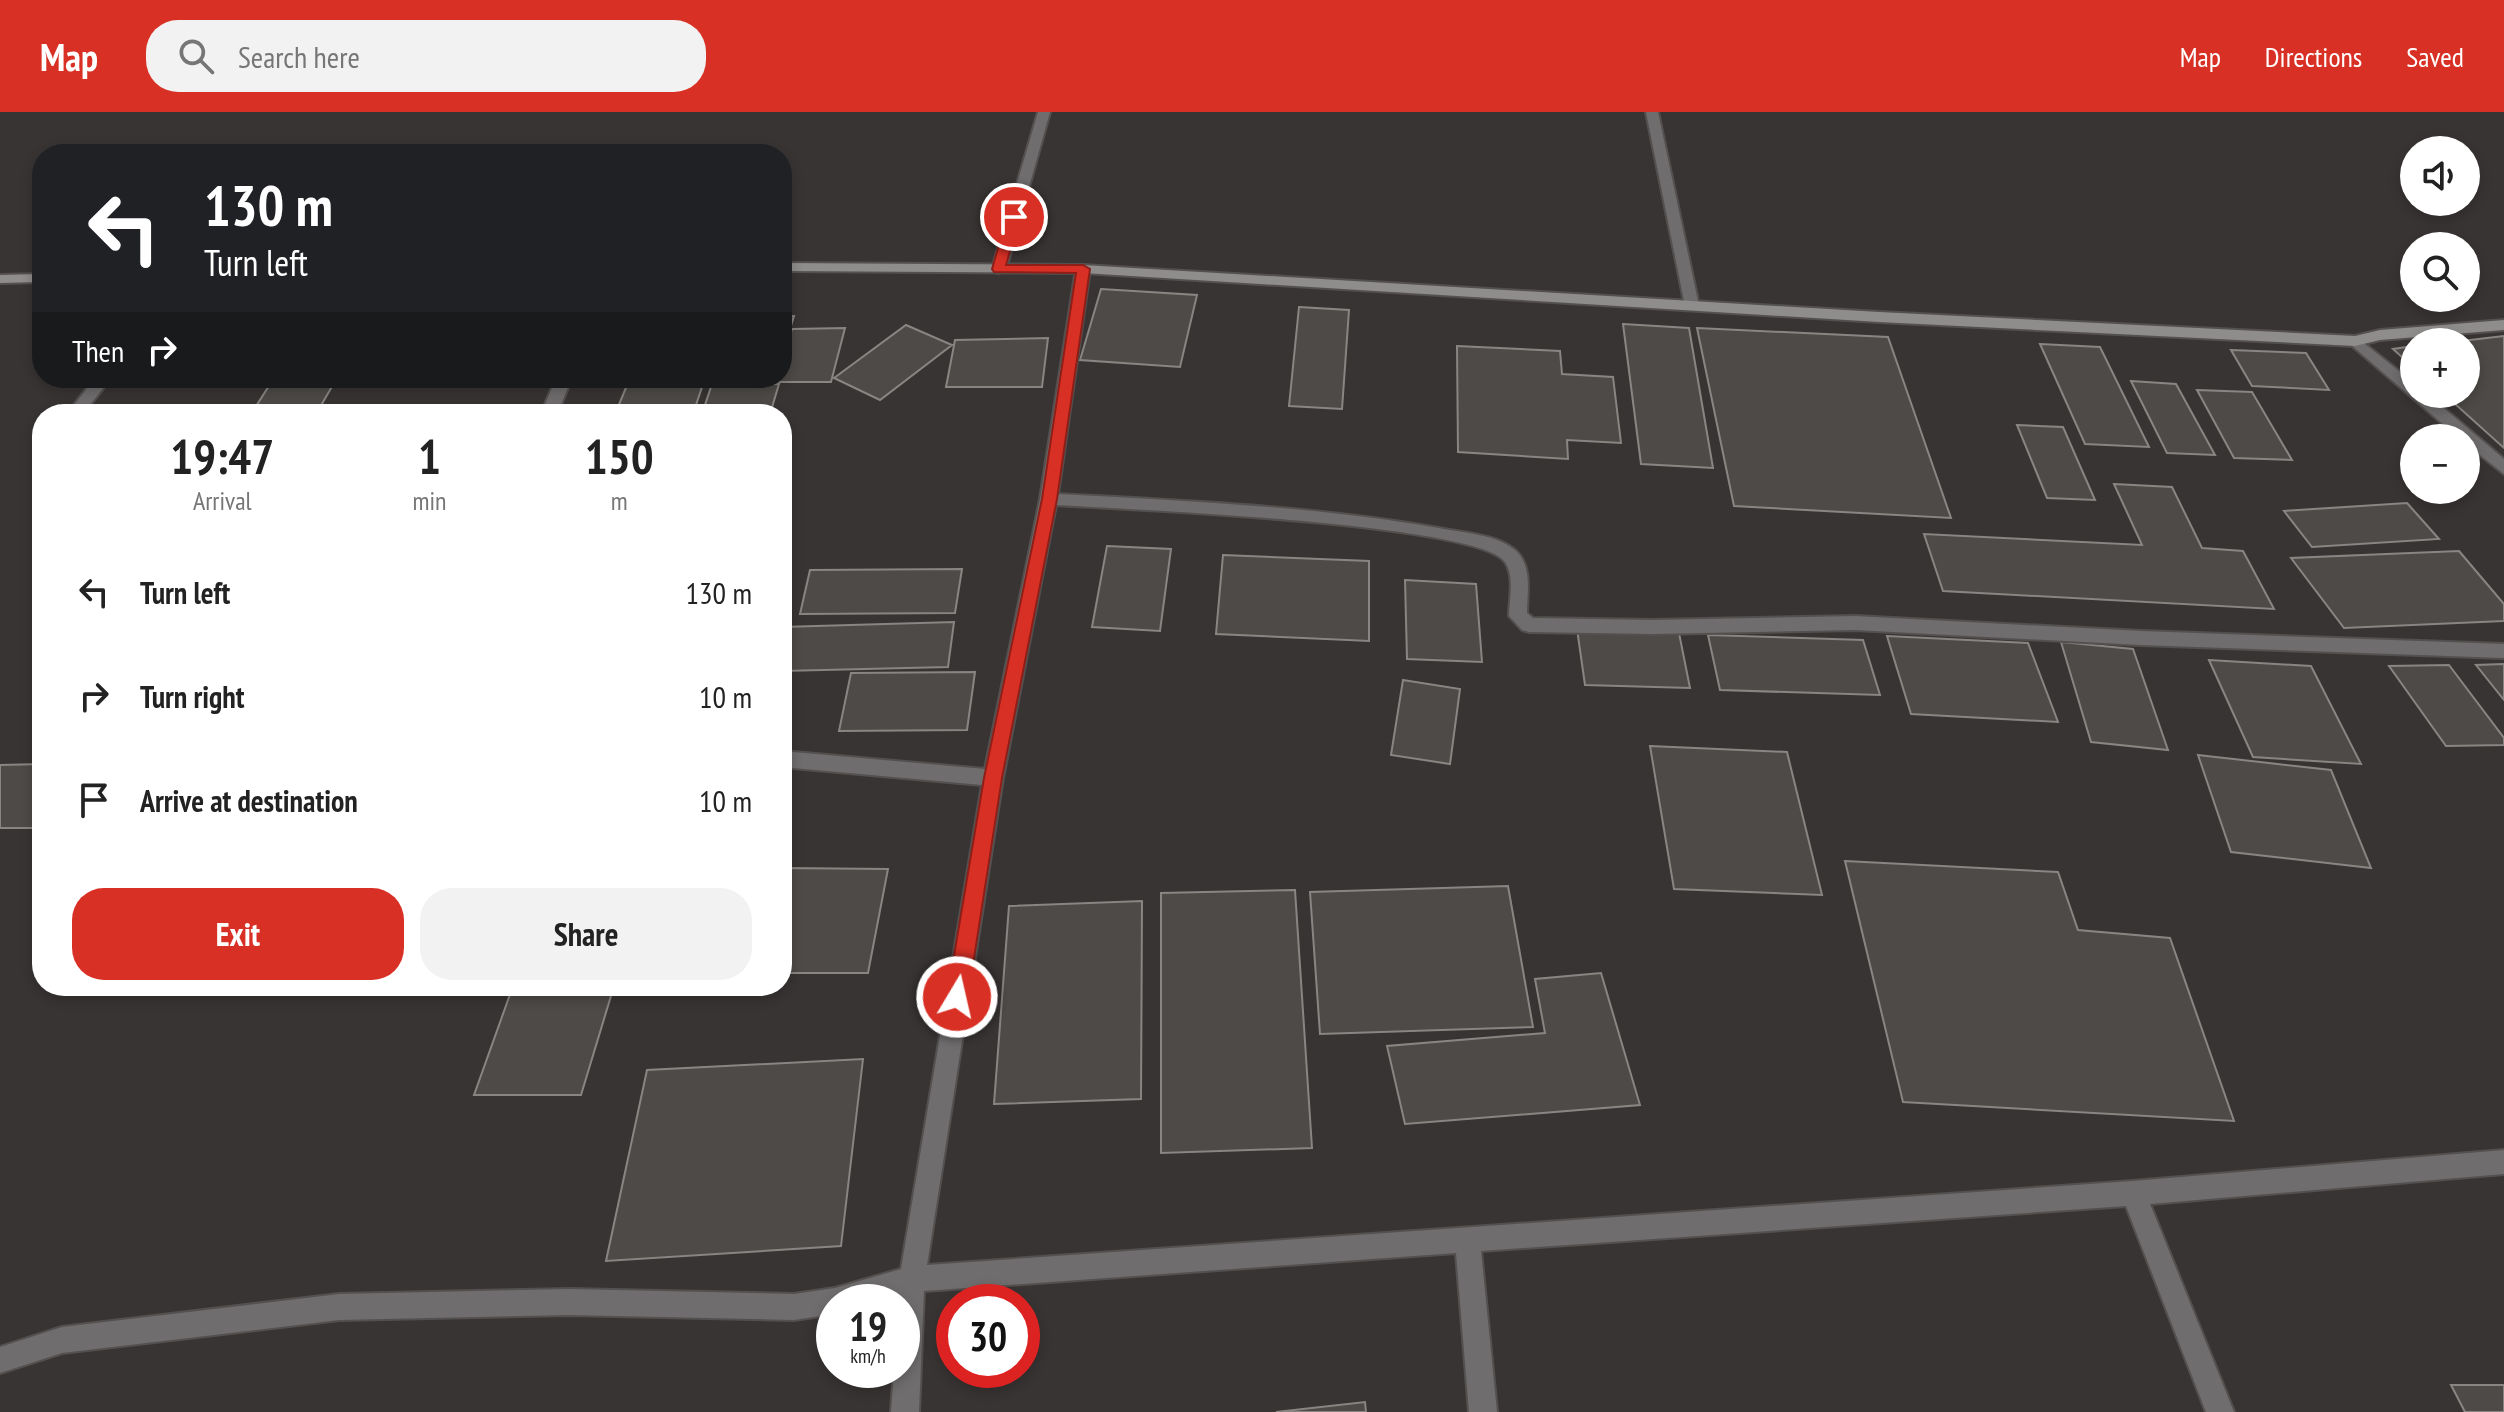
<!DOCTYPE html>
<html lang="en">
<head>
<meta charset="utf-8">
<style>
	body { margin:0; font-family:"PT Sans Narrow",sans-serif; background:#f2f2f2; color:#222; height:100vh; display:flex; flex-direction:column; font-size:30px; white-space:nowrap }
	* { box-sizing:border-box; margin:0 }
	p { font-size:26px; color:#767676 }
	.icon { flex:none; width:44px; height:44px; fill:none; stroke:currentColor; stroke-width:2; stroke-linecap:round; stroke-linejoin:round }
	.map { position:relative; flex:1; overflow:hidden }
	.side { position:absolute; left:32px; top:292px; width:760px; height:592px; display:flex; flex-direction:column; background:#fff; border-radius:32px; box-shadow:0 4px 12px #0003 }
	.side>* { flex:none }
	.banner { position:absolute; left:32px; top:32px; width:760px; height:244px; border-radius:32px; box-shadow:0 4px 12px #0003; background:#202124; color:#fff; overflow:hidden }
	.fabs { position:absolute; left:2400px; top:24px; display:grid; gap:16px }
	.fabs a { display:grid; place-items:center; width:80px; height:80px; border-radius:50%; background:#fff; box-shadow:0 4px 12px #0003; font-size:40px }
	.speed { position:absolute; left:816px; top:1172px; display:flex; gap:16px; font-size:40px; font-weight:700; text-align:center }
	.speed>* { display:grid; place-content:center; width:104px; height:104px; border-radius:50%; background:#fff; box-shadow:0 4px 12px #0003; line-height:1 }
	.speed small { font-size:20px; font-weight:400 }
	.speed .limit { border:12px solid #d22; background:#fff; color:#111 }
	.pin { position:absolute; display:grid; place-items:center; width:68px; height:68px; color:#fff; margin:-34px; border:4px solid #fff; border-radius:50%; box-shadow:0 2px 8px #0007 }
	.me { position:absolute; width:88px; margin:-44px; rotate:9deg; stroke-linejoin:round; filter:drop-shadow(0 0 6px #0008) }
	.turn { display:flex; align-items:center; gap:28px; height:168px; padding:0 40px; font-size:36px }
	.turn .icon { width:104px; height:104px; stroke-width:2.5 }
	.turn b { display:block; font-size:56px; line-height:68px }
	.then { display:flex; align-items:center; height:76px; padding:0 40px; background:#0003; gap:16px; font-size:30px }
	.eta { display:flex; justify-content:space-evenly; align-items:center; height:136px; text-align:center }
	.eta b { font-size:48px; font-weight:700; line-height:56px }
	.cta { display:flex; gap:16px; margin-top:auto; padding:16px 40px }
	.cta a { flex:1; height:92px; border-radius:32px; background:#d93025; color:#fff; font-size:32px; font-weight:700; line-height:92px; text-align:center }
	.cta a+a { background:#f2f2f2; color:#222 }
	ul { padding:0; list-style:none }
	li { display:flex; align-items:center; gap:24px; height:104px; padding:0 40px }
	li div { flex:1 }
	li b { display:block; font-size:30px }
	li em { font-style:normal }
	header { display:flex; align-items:center; gap:48px; box-sizing:border-box; height:112px; padding:0 40px; background:#d93025; color:#fff }
	header strong { font-size:38px }
	nav { display:flex; gap:44px; margin-inline-start:auto; font-size:28px }
	.search { width:560px; height:72px; background:#f2f2f2; display:flex; align-items:center; gap:20px; box-sizing:border-box; padding:0 28px; border-radius:32px; color:#767676; font-size:30px }
	.map>svg:first-child { display:block }
</style>
</head>
<body>
<header>
<strong>Map</strong>
<div class="search"><svg class="icon" aria-label="search" viewBox="0 0 24 24"><circle cx="10" cy="10" r="6"/><path d="M15 15l6 6"/></svg>Search here</div>
<nav><a>Map</a><a>Directions</a><a>Saved</a></nav>
</header>
<div class="map">
<svg width="2504" height="1300" viewBox="0 0 2504 1300">
	<rect width="100%" height="100%" fill="#383433"/>
	<path fill="#4d4a47" stroke="#888582" stroke-width="2" d="M1101,177L1197,183L1180,255L1080,248Z
		M1299,195L1349,198L1342,297L1289,294Z
		M794,204L782,243V205Z
		M1623,212L1689,216L1713,356L1641,352Z
		M906,213L952,233L880,288L834,266Z
		M845,216L831,270H775L777,266H782V249L792,217Z
		M1697,216L1888,225L1951,406L1734,394Z
		M2504,224V336L2444,282H2466V230H2453Z
		M1048,226L1042,275H946L955,228Z
		M2040,232L2100,235L2149,335L2085,332Z
		M1457,234L1560,239L1562,262L1613,265L1621,331L1567,328L1568,347L1458,340Z
		M2414,234V256L2393,237Z
		M2231,238L2306,241L2329,278L2252,274Z
		M274,266H337L316,302H251Z
		M630,266H705L693,302H615Z
		M709,266H775L774,269L707,270Z
		M2131,269L2176,272L2215,343L2167,341Z
		M712,272H779L770,302H702Z
		M2197,278L2252,280L2292,348L2234,346Z
		M2017,313L2063,315L2095,388L2047,386Z
		M2114,372L2172,375L2202,436L2243,439L2274,497L1943,479L1924,422L2142,433Z
		M2407,391L2439,427L2312,435L2284,399Z
		M1107,434L1171,437L1160,519L1092,515Z
		M2459,439L2504,492V509L2344,516L2291,446Z
		M1223,443L1369,449V529L1216,522Z
		M962,457L955,501L800,502L810,458Z
		M1405,468L1476,472L1482,550L1407,547Z
		M954,510L948,555L782,559V515Z
		M1577,517L1679,521L1690,576L1585,573Z
		M1708,523L1863,528L1880,583L1720,578Z
		M1887,524L2028,531L2058,610L1911,602Z
		M2061,530L2133,537L2168,638L2091,630Z
		M2209,548L2311,554L2361,652L2253,645Z
		M2504,552V588L2476,553Z
		M2449,553L2504,626V633L2446,634L2389,554Z
		M975,560L967,618L839,619L851,561Z
		M1403,568L1460,577L1450,652L1391,643Z
		M1650,634L1787,640L1822,783L1674,777Z
		M2198,643L2331,658L2371,756L2231,740Z
		M42,652V716H0V653Z
		M1845,749L2058,760L2078,818L2170,826L2234,1009L1903,990Z
		M782,756L888,757L868,861H782Z
		M1508,774L1533,915L1320,922L1310,780Z
		M1295,778L1312,1036L1161,1041V781Z
		M1142,789L1141,987L994,992L1009,794Z
		M1601,861L1640,993L1405,1012L1387,934L1545,921L1535,867Z
		M513,874H614L581,983H474Z
		M863,947L841,1134L606,1149L647,958Z
		M2451,1273H2504V1300H2465Z
		M1365,1290L1366,1300H1276Z"/>
	<g fill="none" stroke-linecap="round" stroke-linejoin="round">
		<defs>
			<path id="lane" d="M2355,224L2414,271V282H2427L2504,347V362L2466,332V326H2459L2350,232L2347,229Z
				M95,266H111L83,302H67Z"/>
			<path id="street" d="M1038,0H1050L1006,157L999,161L994,160L992,157Z
				M1646,0H1658L1699,194L1692,198L1685,194Z
				M1083,153L1090,157L1058,382C1186,389 1313,394 1439,416C1463,421 1496,422 1515,438C1533,454 1527,480 1527,501L1533,506L1652,508L1855,504L2141,519L2504,532V546L2141,533L1855,518L1652,522L1529,520L1522,518L1509,504C1509,489 1515,464 1505,450C1477,411 1120,397 1056,393L1003,666L927,1153L2133,1069L2504,1038V1062L2150,1092L2234,1300H2206L2126,1094L1481,1139L1497,1300H1469L1456,1141L924,1179L919,1300H891L894,1258H902V1190H898V1184L877,1190H834V1202L794,1208L570,1203L339,1208L62,1241L0,1261V1235L62,1215L339,1182L570,1177L794,1182L835,1176L901,1157L982,673L782,655V639L985,657L1040,387L1076,157Z
				M556,266H572L557,302H541Z"/>
			<path id="secondary" d="M782,151L1083,153L1879,200L2355,224L2380,218L2504,208V218L2380,228L2355,234L1879,210L1083,161L782,159Z
				M42,162V170L0,171V163Z"/>
		</defs>
		<use href="#lane" stroke="#54504f" stroke-width="4"/>
		<use href="#street" stroke="#54504f" stroke-width="4"/>
		<use href="#secondary" stroke="#54504f" stroke-width="4"/>
		<use href="#lane" fill="#6f6d6d" fill-rule="evenodd"/>
		<use href="#street" fill="#6f6d6d" fill-rule="evenodd"/>
		<use href="#secondary" fill="#8f8c8c" fill-rule="evenodd"/>
	</g>
	<path fill="#d93025" stroke="#8d1f18" stroke-width="2" d="M1014,101L1020,105L1006,153H1083L1090,157L1057,387L1002,666L968,885L965,892L957,895L950,892L947,885L984,666L1042,387L1076,161L994,160L992,157L1007,105Z"/>
</svg>
<div class="fabs">
<a><svg class="icon" aria-label="sound" viewBox="0 0 24 24"><path d="M4 9h4l5-4v14l-5-4H4zM17 9q2 3 0 6"/></svg></a>
<a><svg class="icon" aria-label="search" viewBox="0 0 24 24"><circle cx="10" cy="10" r="6"/><path d="M15 15l6 6"/></svg></a>
<a>+</a>
<a>−</a>
</div>
<div class="speed"><div>19<small>km/h</small></div><div class="limit">30</div></div>
<div class="pin" style="left:1014px;top:105px;background:#d93025"><svg class="icon" aria-label="arrive" viewBox="0 0 24 24"><path d="M6 21V4h12l-3 4 3 4H6"/></svg></div>
<svg class="me" style="left:957px;top:885px" viewBox="-20 -20 40 40"><circle r="17" fill="#d93025" stroke="#fff" stroke-width="3"/><path d="M0-11L8 9 0 5-8 9z" fill="#fff"/></svg>
<div class="banner">
<div class="turn"><svg class="icon" aria-label="left" viewBox="0 0 24 24"><path d="M17 20v-9H6M10 6l-5 5 5 5"/></svg><div><b>130 m</b>Turn left</div></div>
<div class="then">Then<svg class="icon" aria-label="right" viewBox="0 0 24 24"><path d="M7 20v-9h11M14 6l5 5-5 5"/></svg></div>
</div>
<section class="side">
<div class="eta">
<div><b>19:47</b><p>Arrival</p></div>
<div><b>1</b><p>min</p></div>
<div><b>150</b><p>m</p></div>
</div>
<ul>
<li><svg class="icon" aria-label="left" viewBox="0 0 24 24"><path d="M17 20v-9H6M10 6l-5 5 5 5"/></svg><div><b>Turn left</b></div><em>130 m</em></li>
<li><svg class="icon" aria-label="right" viewBox="0 0 24 24"><path d="M7 20v-9h11M14 6l5 5-5 5"/></svg><div><b>Turn right</b></div><em>10 m</em></li>
<li><svg class="icon" aria-label="arrive" viewBox="0 0 24 24"><path d="M6 21V4h12l-3 4 3 4H6"/></svg><div><b>Arrive at destination</b></div><em>10 m</em></li>
</ul>
<div class="cta"><a>Exit</a><a>Share</a></div>
</section>
</div>
</body>
</html>
